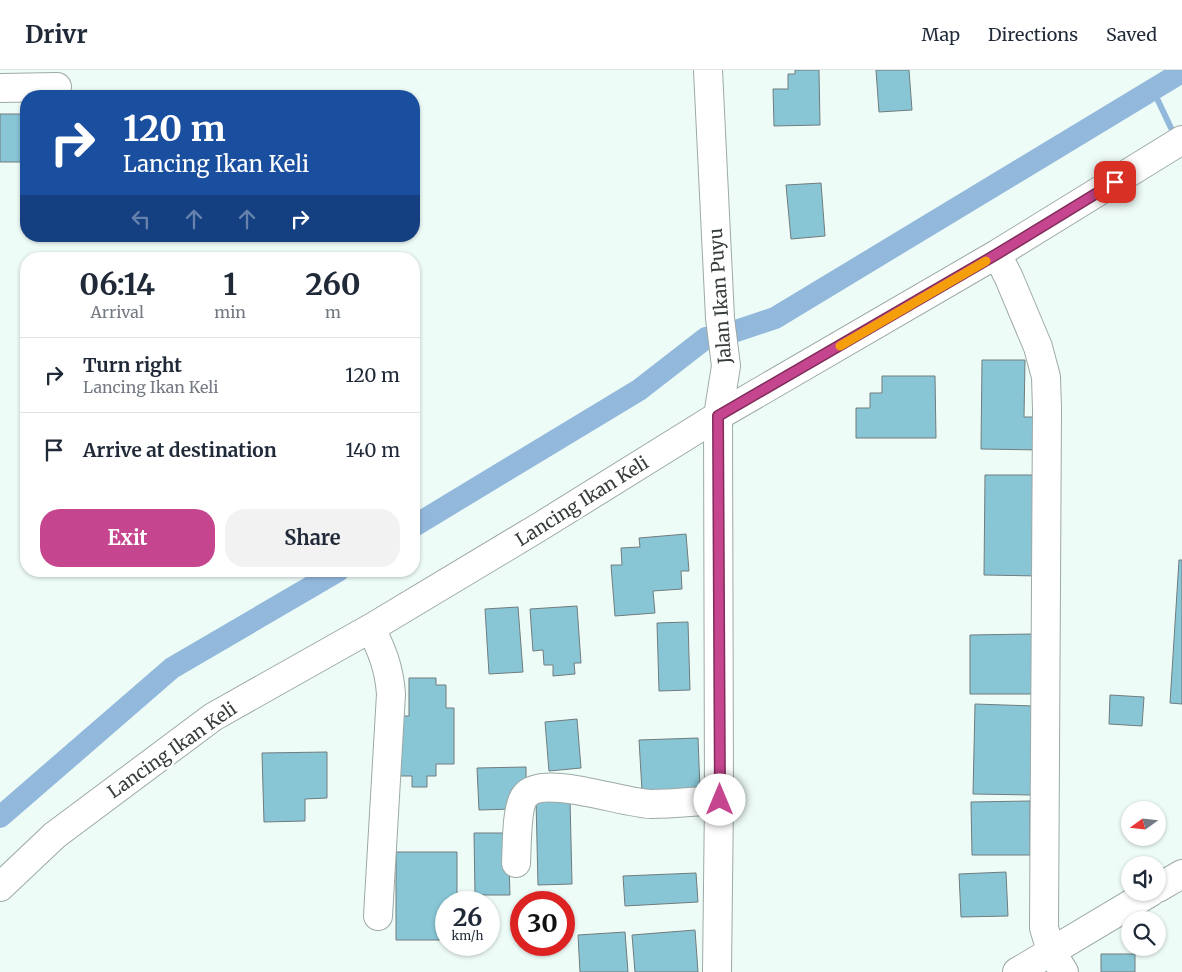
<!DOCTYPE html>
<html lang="en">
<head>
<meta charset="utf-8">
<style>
	body { margin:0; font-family:Merriweather,serif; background:#f2f2f3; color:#1f2937; height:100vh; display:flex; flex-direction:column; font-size:19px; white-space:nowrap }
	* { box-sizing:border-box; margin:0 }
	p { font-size:16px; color:#747a83 }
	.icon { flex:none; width:28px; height:28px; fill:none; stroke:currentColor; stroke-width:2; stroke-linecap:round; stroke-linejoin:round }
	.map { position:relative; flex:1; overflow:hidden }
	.side { position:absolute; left:20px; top:182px; width:400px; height:325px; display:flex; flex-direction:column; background:#fff; border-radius:20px; box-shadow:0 1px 4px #0004 }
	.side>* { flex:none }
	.top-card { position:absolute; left:20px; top:20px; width:400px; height:152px; border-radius:20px; box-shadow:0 1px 4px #0004; background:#1a4fa0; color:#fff; overflow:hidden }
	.needle { width:32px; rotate:255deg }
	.controls { position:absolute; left:1121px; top:731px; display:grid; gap:10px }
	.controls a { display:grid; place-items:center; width:45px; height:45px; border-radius:50%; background:#fff; box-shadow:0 1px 4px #0004; font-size:25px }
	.speed { position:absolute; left:435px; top:821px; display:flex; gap:10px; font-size:25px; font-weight:700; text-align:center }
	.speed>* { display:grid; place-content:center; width:65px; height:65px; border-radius:50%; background:#fff; box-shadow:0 1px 4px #0004; line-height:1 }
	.speed small { font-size:12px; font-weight:400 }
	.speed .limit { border:8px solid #d22; background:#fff; color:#111 }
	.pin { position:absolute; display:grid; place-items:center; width:42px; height:42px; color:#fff; margin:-21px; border-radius:10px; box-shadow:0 2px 8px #0006 }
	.me { position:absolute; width:55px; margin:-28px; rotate:0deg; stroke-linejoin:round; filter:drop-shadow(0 0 4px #0008) }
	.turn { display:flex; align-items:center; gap:18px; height:105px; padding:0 20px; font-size:22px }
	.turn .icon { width:65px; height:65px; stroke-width:2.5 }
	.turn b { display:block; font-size:35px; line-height:42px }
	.lanes { display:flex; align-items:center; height:48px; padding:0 20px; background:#0003; justify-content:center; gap:25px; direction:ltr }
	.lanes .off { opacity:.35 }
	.eta { display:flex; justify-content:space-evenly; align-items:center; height:85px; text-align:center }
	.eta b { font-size:30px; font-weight:700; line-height:35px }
	.action { display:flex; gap:10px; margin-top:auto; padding:10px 20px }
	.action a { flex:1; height:58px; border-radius:20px; background:#c5458e; color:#fff; font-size:20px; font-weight:700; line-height:58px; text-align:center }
	.action a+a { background:#f2f2f3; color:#1f2937 }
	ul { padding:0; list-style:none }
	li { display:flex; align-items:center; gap:15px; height:75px; padding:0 20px; border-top:1px solid #e0e1e3 }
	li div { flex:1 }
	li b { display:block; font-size:19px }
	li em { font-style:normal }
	header { display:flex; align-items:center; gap:30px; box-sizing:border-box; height:70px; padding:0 25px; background:#fff; border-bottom:1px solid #e0e1e3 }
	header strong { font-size:24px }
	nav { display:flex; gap:28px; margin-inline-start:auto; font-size:18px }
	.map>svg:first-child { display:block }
</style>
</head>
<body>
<header>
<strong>Drivr</strong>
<nav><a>Map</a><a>Directions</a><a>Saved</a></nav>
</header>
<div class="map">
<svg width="1182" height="902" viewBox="0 0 1182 902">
	<rect width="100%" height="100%" fill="#eefcf8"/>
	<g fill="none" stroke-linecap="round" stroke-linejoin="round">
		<path stroke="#92b8dc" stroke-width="6" d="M1153,20L1171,58"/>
		<path stroke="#92b8dc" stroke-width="22" d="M414,456L639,320L706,268L733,262L775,248L1182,2
			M0,747L172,598L338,501"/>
	</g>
	<path fill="#88c6d5" stroke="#707c7f" d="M795,0H819L820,55L774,56L773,19H788V4H795Z
		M876,0H909L912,40L879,42Z
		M0,44H26V92H0Z
		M821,113L825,166L791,169L786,115Z
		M982,290H1025L1024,347H1041V380L981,379Z
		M882,306H935L936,368H856V338H870V323H882Z
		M985,405H1040L1039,506L984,505Z
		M686,464L689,501H681L682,519L653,521L655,543L615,546L611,495H622L621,478L640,477L639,468Z
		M1179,490H1182V634L1170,633Z
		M577,536L581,593H574L575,604L553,606V595H544L543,580L533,581L530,539Z
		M518,537L523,602L489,604L485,539Z
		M688,552L690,620L659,621L657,553Z
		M1032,564V624H970V565Z
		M409,608H436V615H446V638H454V694H436V706H427V717H412V706H398L399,646H409Z
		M1110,625L1144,627L1142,656L1109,654Z
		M975,634L1034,636L1032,725L973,724Z
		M577,649L581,698L549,701L545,652Z
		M698,668L700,719L642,721L639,670Z
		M327,682V728L305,729V751L264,752L262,683Z
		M526,697V718H513L514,739L479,740L477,698Z
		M570,729L572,814L538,815L536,730Z
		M1030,731V785H972L971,732Z
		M474,763H508L510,825H475Z
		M396,782H457V832H446V870H396Z
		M1006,802L1008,846L961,847L959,804Z
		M696,803L698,832L625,836L623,806Z
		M695,860L698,902H635L632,865Z
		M625,862L628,902H580L578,865Z
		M1101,884H1135V902H1101Z"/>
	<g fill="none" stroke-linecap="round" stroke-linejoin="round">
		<defs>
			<path id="minor" d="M708,0L720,248L726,296L718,346L719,730L717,902
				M0,18L57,17
				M997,184L1009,208L1038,277L1046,307L1047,339L1044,858L1051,881L1064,902
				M371,558C382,581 389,597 391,624L378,846
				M516,793C517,778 516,737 525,726C543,703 624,734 651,734C674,734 697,731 719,730
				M0,817L55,765L213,647L371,558L541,456L718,346L997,184L1182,70
				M1158,818L1182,804
				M1017,902L1151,822"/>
		</defs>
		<use href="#minor" stroke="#9da9a6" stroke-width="30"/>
		<use href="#minor" stroke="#fff" stroke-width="28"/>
	</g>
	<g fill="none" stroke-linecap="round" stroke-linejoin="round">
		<defs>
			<path id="route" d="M720,730L718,346L997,184L1115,112"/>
		</defs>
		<use href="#route" stroke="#802d5c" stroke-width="12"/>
		<use href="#route" stroke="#c5458e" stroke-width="9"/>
		<path stroke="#f59e0b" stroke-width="9" d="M840,276L986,191"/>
	</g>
	<g text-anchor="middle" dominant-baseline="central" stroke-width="5" stroke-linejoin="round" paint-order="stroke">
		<g font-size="18" fill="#373d3b" stroke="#fff">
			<text transform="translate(720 226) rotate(-94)">Jalan Ikan Puyu</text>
			<text transform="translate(582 431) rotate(-32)">Lancing Ikan Keli</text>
			<text transform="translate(172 680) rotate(-35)">Lancing Ikan Keli</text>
		</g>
	</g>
</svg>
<div class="controls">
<a><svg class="needle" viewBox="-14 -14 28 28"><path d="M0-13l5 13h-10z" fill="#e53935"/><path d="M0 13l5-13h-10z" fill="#747a83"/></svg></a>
<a><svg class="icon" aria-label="sound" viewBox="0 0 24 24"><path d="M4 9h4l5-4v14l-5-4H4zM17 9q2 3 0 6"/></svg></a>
<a><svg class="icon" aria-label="search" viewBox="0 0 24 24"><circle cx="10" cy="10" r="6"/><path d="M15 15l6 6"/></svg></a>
</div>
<div class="speed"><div>26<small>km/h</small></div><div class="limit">30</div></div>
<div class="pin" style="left:1115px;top:112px;background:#d93025"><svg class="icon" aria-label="arrive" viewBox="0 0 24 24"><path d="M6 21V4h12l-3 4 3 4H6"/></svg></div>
<svg class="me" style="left:720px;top:730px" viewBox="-20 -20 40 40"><circle r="19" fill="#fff"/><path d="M0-13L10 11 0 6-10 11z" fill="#c5458e"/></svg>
<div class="top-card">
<div class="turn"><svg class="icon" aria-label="right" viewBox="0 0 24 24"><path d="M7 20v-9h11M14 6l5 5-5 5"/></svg><div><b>120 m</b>Lancing Ikan Keli</div></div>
<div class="lanes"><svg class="icon off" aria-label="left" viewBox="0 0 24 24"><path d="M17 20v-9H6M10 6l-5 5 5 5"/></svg><svg class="icon off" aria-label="ahead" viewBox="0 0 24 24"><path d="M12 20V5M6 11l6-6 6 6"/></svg><svg class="icon off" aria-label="ahead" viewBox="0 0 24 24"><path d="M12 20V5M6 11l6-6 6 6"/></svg><svg class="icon" aria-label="right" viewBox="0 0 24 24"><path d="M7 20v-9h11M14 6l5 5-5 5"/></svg></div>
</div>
<section class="side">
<div class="eta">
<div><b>06:14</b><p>Arrival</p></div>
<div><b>1</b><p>min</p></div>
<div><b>260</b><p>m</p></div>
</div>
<ul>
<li><svg class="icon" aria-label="right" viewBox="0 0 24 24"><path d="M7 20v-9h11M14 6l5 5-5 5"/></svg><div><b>Turn right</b><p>Lancing Ikan Keli</p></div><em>120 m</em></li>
<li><svg class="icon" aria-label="arrive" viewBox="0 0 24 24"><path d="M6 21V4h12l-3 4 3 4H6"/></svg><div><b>Arrive at destination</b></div><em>140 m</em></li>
</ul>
<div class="action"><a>Exit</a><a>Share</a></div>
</section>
</div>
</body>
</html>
